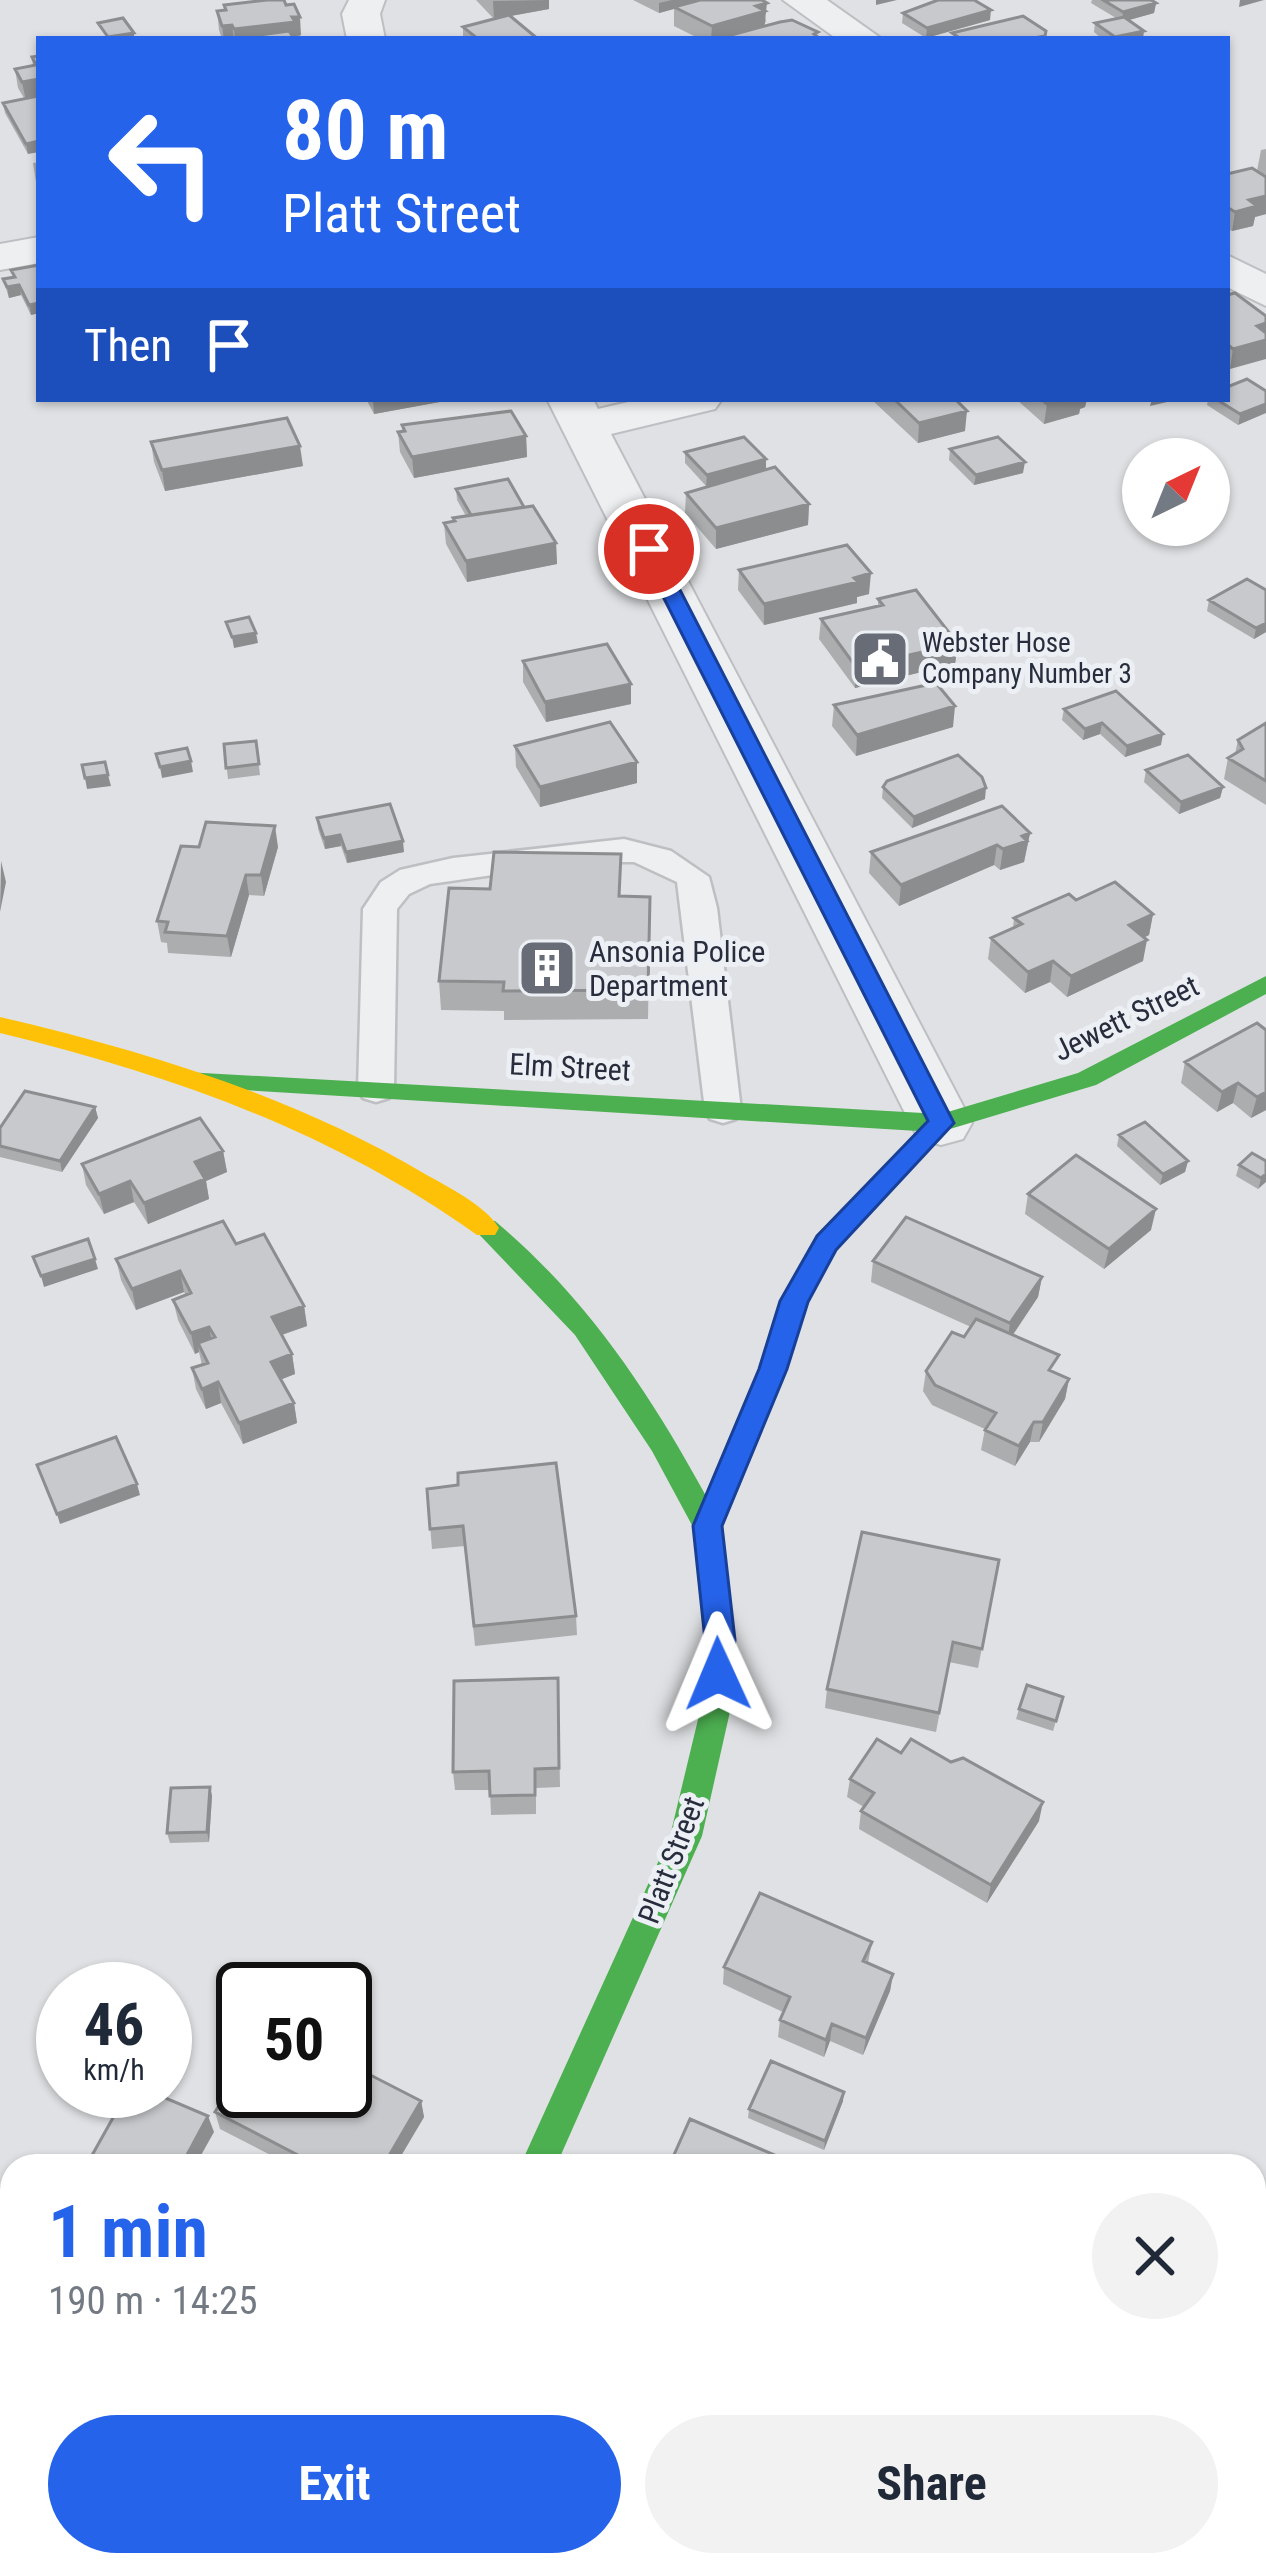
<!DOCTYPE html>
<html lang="en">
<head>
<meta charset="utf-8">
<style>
	body { margin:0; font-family:"Roboto Condensed",sans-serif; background:#f2f2f3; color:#1f2937; height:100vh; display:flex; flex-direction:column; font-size:45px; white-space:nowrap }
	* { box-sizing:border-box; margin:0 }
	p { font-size:39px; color:#747a83 }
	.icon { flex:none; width:66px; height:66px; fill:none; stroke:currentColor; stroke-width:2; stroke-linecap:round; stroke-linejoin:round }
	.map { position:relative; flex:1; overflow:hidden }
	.panel { position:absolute; left:0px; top:2154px; width:1266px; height:423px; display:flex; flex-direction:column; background:#fff; border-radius:36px 36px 0 0; box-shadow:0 3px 9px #0004 }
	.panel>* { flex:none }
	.guide { position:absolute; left:36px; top:36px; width:1194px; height:366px; border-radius:0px; box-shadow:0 3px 9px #0004; background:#2563eb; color:#fff; overflow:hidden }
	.needle { width:78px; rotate:43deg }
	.tools { position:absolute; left:1122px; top:438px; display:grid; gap:24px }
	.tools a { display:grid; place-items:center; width:108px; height:108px; border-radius:50%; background:#fff; box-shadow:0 3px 9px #0004; font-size:60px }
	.speed { position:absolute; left:36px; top:1962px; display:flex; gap:24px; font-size:60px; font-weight:700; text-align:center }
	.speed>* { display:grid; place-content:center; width:156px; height:156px; border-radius:50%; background:#fff; box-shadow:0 3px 9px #0004; line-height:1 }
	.speed small { font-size:30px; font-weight:400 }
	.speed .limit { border:6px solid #111; border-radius:18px; background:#fff; color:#111 }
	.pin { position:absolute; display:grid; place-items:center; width:102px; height:102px; color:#fff; margin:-51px; border:6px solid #fff; border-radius:50%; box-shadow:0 3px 12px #0007 }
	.me { position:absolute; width:132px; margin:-66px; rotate:359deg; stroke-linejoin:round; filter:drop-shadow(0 0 9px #0008) }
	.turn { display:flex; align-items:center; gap:42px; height:252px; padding:0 48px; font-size:54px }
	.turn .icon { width:156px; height:156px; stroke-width:2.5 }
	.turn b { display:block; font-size:84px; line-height:102px }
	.then { display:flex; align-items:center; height:114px; padding:0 48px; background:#0003; gap:24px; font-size:45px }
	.round { display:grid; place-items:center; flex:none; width:126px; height:126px; border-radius:63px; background:#f2f2f3 }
	.summary { display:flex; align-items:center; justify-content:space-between; height:204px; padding:0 48px }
	h1 { font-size:72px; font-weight:700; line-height:90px; color:#2563eb }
	.button { display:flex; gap:24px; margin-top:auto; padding:24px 48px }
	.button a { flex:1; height:138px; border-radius:72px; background:#2563eb; color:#fff; font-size:48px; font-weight:700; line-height:138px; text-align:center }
	.button a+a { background:#f2f2f3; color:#1f2937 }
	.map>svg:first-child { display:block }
</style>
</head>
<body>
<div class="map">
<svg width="1266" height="2575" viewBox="0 0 1266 2575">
	<rect width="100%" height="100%" fill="#dfe1e4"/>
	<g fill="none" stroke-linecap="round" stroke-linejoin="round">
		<defs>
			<path id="lane" d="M624,839L671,851L709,877L717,908L741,1110L736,1119L723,1123L710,1119L705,1110L677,882L634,862H582L430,884L409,894L397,909L394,1089L389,1098L376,1102L363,1098L358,1089L363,909L381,882L400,870L453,858Z"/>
			<path id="street" d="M349,0H385L380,14L385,39H347L342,14Z
				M783,0H827L882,39H837Z
				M39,237V263L0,270V244Z
				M1227,255L1266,274V306L1227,287Z
				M547,399H593L598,409L641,399H722L715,409L611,434L972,1123L963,1139L941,1145L919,1139L910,1123Z"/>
		</defs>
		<use href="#lane" stroke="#bdbfc2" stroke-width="5"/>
		<use href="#street" stroke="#bdbfc2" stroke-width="4"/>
		<use href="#lane" fill="#eeeff1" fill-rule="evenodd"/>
		<use href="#street" fill="#eeeff1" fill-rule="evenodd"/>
		<path fill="#4caf50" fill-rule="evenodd" d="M1266,976V994L1096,1085L950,1129L836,1250L807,1301L787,1369L723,1526L735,1640L731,1707L702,1836L556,2166H520L670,1836L701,1707L705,1640L693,1527L652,1451L575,1335L473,1228L477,1221H495C587,1298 649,1392 706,1496L759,1369L780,1301L818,1236L918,1131L194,1087L185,1084L181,1078L185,1072L941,1114L1078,1073Z
			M327,2565H366L362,2575H323Z"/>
		<path fill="#ffc107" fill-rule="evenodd" d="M0,1017C149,1052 293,1096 425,1174C448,1187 485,1205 499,1228L495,1235H477C331,1131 172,1075 0,1033Z"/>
	</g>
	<path fill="#abadaf" d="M476,0H549V9L510,16L538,39H463V27L494,19Z
		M633,0H762L766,21L764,26L818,37L819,39H700L674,26V9L659,13Z
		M1092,0H1151L1156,3L1154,13L1129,20L1143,39H1102L1094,32L1095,23L1116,18L1091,3Z
		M224,5L301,35L296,36L301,39H222L219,30L217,11L224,10Z
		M903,13L990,20L926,38L902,23Z
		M39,56L28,154L5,113L3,103L24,98L18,88L15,69L33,66L32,57Z
		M1266,149V214L1255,217L1253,226L1232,231L1227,229V174L1257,171L1261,150Z
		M39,162V186L36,182L33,163Z
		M39,265V313L31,315L21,295L9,298L3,279L13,277L11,270Z
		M1227,295L1266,316L1230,369L1227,367Z
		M1247,379L1238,425L1207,405L1208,399H1227Z
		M366,399H456L374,414Z
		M871,399H955L965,431L918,443Z
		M1016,399H1087L1085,407L1080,409L1079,414L1044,424Z
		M402,425L526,436L527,457L414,478L400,452L398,432L402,431Z
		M151,442L303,466L165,491L154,462Z
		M950,449L1023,473L974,485L949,460Z
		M685,452L766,459V470L809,504L808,525L716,549L685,513L686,493L706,486L685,463Z
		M456,489L524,507L556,543L557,564L467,582L446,544L444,523L453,522V518L466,516L457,500Z
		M739,570L869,594L857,597V603L764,625L738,590Z
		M1266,590V632L1254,639L1207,611L1209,600Z
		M878,599L958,644L955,664L855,688L819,639L821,619L878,606Z
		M523,661L631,704L546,722L523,682Z
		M834,705L953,727L856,756L832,726Z
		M1064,709L1161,745L1125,757L1100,734L1083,740L1062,720Z
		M1266,723V805L1224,779L1228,758L1235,754L1238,740Z
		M256,741L260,775L228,779L224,744Z
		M515,746L637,762V783L540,807L516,767Z
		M1146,770L1223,787L1220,798L1179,814L1144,782Z
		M883,787L985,799L912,828L882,798Z
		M317,818L404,852L347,863L341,846L325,849L318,829Z
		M1030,833L1024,862L1000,870L994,865L899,906L869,873L871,852Z
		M199,847H278L264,896L249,895L231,957L168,953L167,943L161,942L157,921Z
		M620,896L650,897L648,1019L504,1020V1011L441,1010L439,981Z
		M1076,900L1153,914L1149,935L1144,938L1143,961L1067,997L1050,982L1025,993L988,959L991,938L1013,928L1014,918Z
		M1266,1030V1110L1251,1118L1233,1103L1217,1112L1181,1083L1185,1062Z
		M95,1107L98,1118L62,1172L0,1157V1128Z
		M1119,1135L1188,1161L1185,1172L1160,1185L1117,1146Z
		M223,1151L227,1172L206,1181L209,1199L148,1224L134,1202L104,1214L86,1185L82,1164Z
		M1266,1161L1258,1189L1236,1176L1239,1165Z
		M1028,1194L1151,1230L1104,1269L1025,1214Z
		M236,1244L304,1306L307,1326L282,1335L292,1354L295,1374L281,1379L294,1403L297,1423L243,1444L221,1403L206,1409L196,1389L192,1368L202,1365L199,1352L195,1354L178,1320L173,1300L186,1295L184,1292L136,1310L121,1280L116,1259Z
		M873,1261L1042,1277L1038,1297L1013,1335L1055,1373L1069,1379L1065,1399L1039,1442H1030L1015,1466L981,1450L985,1429L932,1405L923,1391L926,1371L964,1337L971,1327L871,1282Z
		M427,1489L576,1616L577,1635L475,1646L465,1546L432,1549Z
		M999,1560L978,1668L949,1662L936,1732L825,1708L827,1689Z
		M558,1678L560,1787L536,1788V1814L491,1815L490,1790H455L453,1772Z
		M1063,1697L1053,1731L1016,1719L1019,1709Z
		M901,1753L1039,1821L987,1903L859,1829L861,1811L864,1807L847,1797L850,1779Z
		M210,1787L212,1796L209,1842L170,1843L167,1833Z
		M872,1942L868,1963L893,1974L890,1991L863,2055L830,2041L824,2057L778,2037L780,2020L783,2012L723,1984L724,1967Z
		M421,2101L424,2117L395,2166H292L220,2129L215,2112Z
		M843,2101L824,2150L748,2118L749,2109Z"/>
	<path fill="#8b8d8f" d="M549,0V9L494,19L493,1Z
		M672,0H706L659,13V3Z
		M876,0H897L876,5Z
		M1240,0H1264L1239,7Z
		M767,3L764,30L720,39H711L712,26Z
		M1156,3L1154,13L1122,22L1123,12Z
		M991,10L990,20L926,38L927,28Z
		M300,17L301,35L296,36V39H235L234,29Z
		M232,25L234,39H224L222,26Z
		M1144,31L1143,39H1114L1115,37Z
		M134,33V39H109L108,37Z
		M39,79V99L26,101L22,82Z
		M39,141V152L28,154L26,144Z
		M1266,196V214L1255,217L1253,226L1232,231L1235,212L1249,200Z
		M19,285L21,295L9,298L7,287Z
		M39,303V313L31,315L29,305Z
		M1266,323V359L1230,369L1233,349L1257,326Z
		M373,399H456L374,414Z
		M1065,399H1087L1085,407L1080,409L1079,414L1044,424L1047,404Z
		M1152,399H1180L1150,406Z
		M1266,404V413L1238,425L1240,414Z
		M967,411L965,431L918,443L919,423Z
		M526,436L527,457L414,478L412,457Z
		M300,446L303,466L165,491L162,470Z
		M766,459V470L706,486L707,475Z
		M1025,462L1023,473L974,485L976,475Z
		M809,504L808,525L716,549V528Z
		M556,543L557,564L467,582L466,561Z
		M871,573L869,594L857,597V603L764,625V604Z
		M1266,623V632L1254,639L1256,628Z
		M256,633L258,643L234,648L232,637Z
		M958,644L955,664L855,688L856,667Z
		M631,684V704L546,722L545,702Z
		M955,706L953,727L856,756L857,735Z
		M1102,723L1100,734L1083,740L1085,729Z
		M1163,734L1161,745L1125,757L1127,746Z
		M191,761L193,772L162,778L160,767Z
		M637,762V783L540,807V787Z
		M108,775L111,786L87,789L85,778Z
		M1223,787L1220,798L1179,814L1181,802Z
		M986,788L985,799L912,828L914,817Z
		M275,826L278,847L264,896L261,875Z
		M1030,833L1024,862L1000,870L1003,849Z
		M340,835L341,846L325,849L324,838Z
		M403,841L404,852L347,863L346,852Z
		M997,845L994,865L899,906L901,885Z
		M1,861L6,882L0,912Z
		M246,875L249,895L231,957L227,936Z
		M1153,914L1149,935L1125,946L1129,925Z
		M1147,940L1143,961L1067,997L1071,976Z
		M1053,961L1050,982L1025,993L1028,972Z
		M1238,1083L1233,1103L1217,1112L1222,1092Z
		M1266,1092V1110L1251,1118L1257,1097Z
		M95,1107L98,1118L62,1172L60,1161Z
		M223,1151L227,1172L206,1181L209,1199L148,1224L144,1203L195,1162Z
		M1188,1161L1185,1172L1160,1185L1163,1174Z
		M1266,1174V1182L1258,1189L1261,1178Z
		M130,1181L134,1202L104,1214L99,1194Z
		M1156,1209L1151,1230L1104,1269L1109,1249Z
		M95,1259L98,1269L44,1287L41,1276Z
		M180,1271L184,1292L136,1310L132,1289Z
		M1042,1277L1038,1297L1007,1343L1010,1323Z
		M304,1306L307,1326L275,1337L272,1317Z
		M209,1327L213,1347L198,1343L199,1352L195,1354L191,1333Z
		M292,1354L295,1374L275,1382L271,1362Z
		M1069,1379L1065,1399L1039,1442L1043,1422Z
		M218,1382L221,1403L206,1409L202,1389Z
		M294,1403L297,1423L243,1444L239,1423Z
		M1034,1422L1030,1442L1015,1466L1019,1446Z
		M137,1484L140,1495L60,1524L57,1514Z
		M210,1787L212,1796L209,1842L207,1832Z
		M1043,1802L1039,1821L987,1903L991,1885Z
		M893,1974L890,1991L863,2055L866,2038Z
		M832,2024L830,2041L824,2057L826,2040Z
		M844,2092L843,2101L824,2150L825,2141Z
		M421,2101L424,2117L395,2166H383Z
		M208,2116L214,2132L195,2166H181Z
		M162,2565H175L170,2575H156Z"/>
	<path fill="#c7c9cc" stroke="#8b8d8f" stroke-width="3" d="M267,0H284L286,5L294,4L300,17H292L295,22L234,29L232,25L222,26L217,11L226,10L224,5Z
		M700,0H762L767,3L756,6L765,11L712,26L674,7Z
		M938,0H974L991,10L927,28L903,13Z
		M1103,0H1151L1156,3L1123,12Z
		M509,15L538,39H478L463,27Z
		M1023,16L1046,31L1045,36L1028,39H961L952,33Z
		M1124,17L1144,31L1115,37L1095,23Z
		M123,18L134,33L108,37L98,23Z
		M792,20L818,32L814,34L819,38H720L780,22Z
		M289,31L293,37H299L301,39L238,38Z
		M39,56V79L22,82L15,69L36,65L32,57Z
		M38,96L39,141L26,144L3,103Z
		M1252,168L1266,177V196L1249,200L1257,206L1235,212L1227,207V174Z
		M39,265V303L29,305L19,285L7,287L3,279L15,277L11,270Z
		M1235,293L1266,316V323L1257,326L1266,333V340L1233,349L1227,344V295Z
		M1247,379L1266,391V404L1240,414L1216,399H1227V387Z
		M894,399H955L967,411L919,423Z
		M1041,399H1065L1047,404Z
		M511,411L526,436L412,457L398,432L405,431L402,425Z
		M287,418L300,446L162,470L151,442Z
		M744,437L766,459L707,475L685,452Z
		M998,437L1025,462L976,475L950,449Z
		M775,467L809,504L716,528L686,493Z
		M508,479L524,507L471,515L456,489Z
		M533,506L556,543L466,561L444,523L455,521L453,518Z
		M847,545L871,573L854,578L858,582L764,604L739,570Z
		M1247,579L1266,590V623L1256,628L1209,600Z
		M916,590L958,644L856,667L821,619L883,605L878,599Z
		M249,617L256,633L232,637L226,622Z
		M607,644L631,684L545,702L523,661Z
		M936,683L955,706L857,735L834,705Z
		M1116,691L1163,734L1127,746L1102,723L1085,729L1064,709Z
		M610,722L637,762L540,787L515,746Z
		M1266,723V781L1228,758L1243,749L1238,740Z
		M256,741L259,764L226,768L224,744Z
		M187,748L191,761L160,767L156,754Z
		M958,755L982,777L986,788L914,817L883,787L887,781Z
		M1188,755L1223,787L1181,802L1146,770Z
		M105,762L108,775L85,778L82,765Z
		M390,804L403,841L346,852L340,835L324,838L317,818Z
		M1002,806L1030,833L1022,836L1027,841L1003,849L997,845L901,885L871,852Z
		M206,822L275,826L261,875H246L227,936L165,932L168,922L157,921L181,846L199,847Z
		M494,852L621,854L619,896L650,897L648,990L503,991L504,982L439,981L449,888L490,889Z
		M1115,882L1153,914L1129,925L1147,940L1071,976L1053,961L1028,972L991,938L1022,924L1014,918L1069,894L1076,900Z
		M1257,1023L1266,1030V1092L1257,1097L1238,1083L1222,1092L1185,1062Z
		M25,1091L95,1107L60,1161L0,1146V1128Z
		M200,1118L223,1151L195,1162L205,1179L144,1203L130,1181L99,1194L82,1164Z
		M1145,1122L1188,1161L1163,1174L1119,1135Z
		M1252,1153L1266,1161V1174L1261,1178L1239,1165Z
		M1076,1155L1156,1209L1109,1249L1028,1194Z
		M906,1217L1042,1277L1010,1323L873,1261Z
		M223,1221L236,1244L264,1234L304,1306L272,1317L292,1354L271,1362L294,1403L239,1423L218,1382L202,1389L192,1368L208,1363L198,1343L215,1337L209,1327L191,1333L173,1300L191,1293L180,1271L132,1289L116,1259Z
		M88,1239L95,1259L41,1276L33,1257Z
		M976,1319L1059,1355L1049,1370L1069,1379L1043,1422H1034L1019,1446L985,1430L996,1413L935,1385L926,1371L952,1332L964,1337Z
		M116,1437L137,1484L57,1514L37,1465Z
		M556,1463L576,1616L474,1626L463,1526L430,1529L427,1489L458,1485V1473Z
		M862,1532L999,1560L982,1649L953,1642L939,1713L827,1689Z
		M558,1678L559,1768L535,1769V1795L490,1796L489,1771L453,1772L454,1681Z
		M1027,1685L1063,1697L1056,1721L1019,1709Z
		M877,1739L901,1753L911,1739L951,1762L963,1758L1043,1802L991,1885L861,1811L874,1793L850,1779Z
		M210,1787L207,1832L167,1833L171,1788Z
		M760,1893L872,1942L863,1961L893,1974L866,2038L832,2024L826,2040L780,2020L790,1997L724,1967Z
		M771,2061L844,2092L825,2141L749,2109Z
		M345,2062L421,2101L383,2166H319L215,2112L243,2068V2091H345Z
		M128,2091H149L208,2116L181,2166H86Z
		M690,2119L791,2162L789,2166H669Z
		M45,2565H162L156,2575H39Z
		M443,2565H559L579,2575H439Z"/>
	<path fill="#2563eb" stroke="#184099" stroke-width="3" d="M649,543L659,549L954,1123L836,1250L808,1302L787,1369L722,1526L735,1640L729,1683L718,1687L707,1683L702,1674L705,1640L693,1526L759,1369L780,1301L817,1236L928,1121L639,549Z"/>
	<defs>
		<symbol id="civic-square" viewBox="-11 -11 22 22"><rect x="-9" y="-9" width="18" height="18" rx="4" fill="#676c77" stroke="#eceff4"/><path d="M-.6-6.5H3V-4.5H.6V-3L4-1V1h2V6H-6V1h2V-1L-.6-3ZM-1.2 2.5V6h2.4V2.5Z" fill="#fff"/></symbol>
		<symbol id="building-square" viewBox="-11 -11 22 22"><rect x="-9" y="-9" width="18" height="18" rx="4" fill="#676c77" stroke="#eceff4"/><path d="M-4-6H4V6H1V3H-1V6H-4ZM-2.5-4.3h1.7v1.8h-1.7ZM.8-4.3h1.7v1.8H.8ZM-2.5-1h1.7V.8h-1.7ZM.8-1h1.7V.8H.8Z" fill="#fff"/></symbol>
	</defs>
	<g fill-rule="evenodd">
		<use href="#civic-square" x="847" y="626" width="66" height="66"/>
		<use href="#building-square" x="514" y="935" width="66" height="66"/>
	</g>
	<g text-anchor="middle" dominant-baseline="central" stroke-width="10" stroke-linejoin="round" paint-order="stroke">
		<g font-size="27" fill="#272d3c" stroke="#eceff4" text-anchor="start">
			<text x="922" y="643">Webster Hose<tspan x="922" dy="31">Company Number 3</tspan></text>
		</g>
		<g font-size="30" fill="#272d3c" stroke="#eceff4" text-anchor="start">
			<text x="589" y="951">Ansonia Police<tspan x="589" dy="34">Department</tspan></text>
		</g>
		<g font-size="30" fill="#272d3c" stroke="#eceff4">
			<text transform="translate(1126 1018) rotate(-26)">Jewett Street</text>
			<text transform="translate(570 1067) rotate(3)">Elm Street</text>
			<text transform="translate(671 1860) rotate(-69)">Platt Street</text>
		</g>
	</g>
</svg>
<div class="tools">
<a><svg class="needle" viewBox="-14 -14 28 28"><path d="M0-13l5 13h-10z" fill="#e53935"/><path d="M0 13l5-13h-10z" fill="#747a83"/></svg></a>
</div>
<div class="speed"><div>46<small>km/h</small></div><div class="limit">50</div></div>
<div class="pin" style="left:649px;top:549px;background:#d93025"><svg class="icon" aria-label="arrive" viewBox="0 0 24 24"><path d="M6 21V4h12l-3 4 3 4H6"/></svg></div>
<svg class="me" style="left:718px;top:1674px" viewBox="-20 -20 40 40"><path d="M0-17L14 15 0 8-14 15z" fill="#2563eb" stroke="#fff" stroke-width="4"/></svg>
<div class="guide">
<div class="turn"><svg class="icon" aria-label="left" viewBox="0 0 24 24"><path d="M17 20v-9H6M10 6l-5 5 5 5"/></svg><div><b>80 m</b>Platt Street</div></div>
<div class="then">Then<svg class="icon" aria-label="arrive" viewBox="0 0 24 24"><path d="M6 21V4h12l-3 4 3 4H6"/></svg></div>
</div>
<section class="panel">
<div class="summary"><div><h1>1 min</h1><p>190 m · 14:25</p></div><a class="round"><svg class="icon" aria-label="close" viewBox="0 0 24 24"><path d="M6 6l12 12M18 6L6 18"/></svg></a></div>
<div class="button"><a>Exit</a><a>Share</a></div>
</section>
</div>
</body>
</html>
